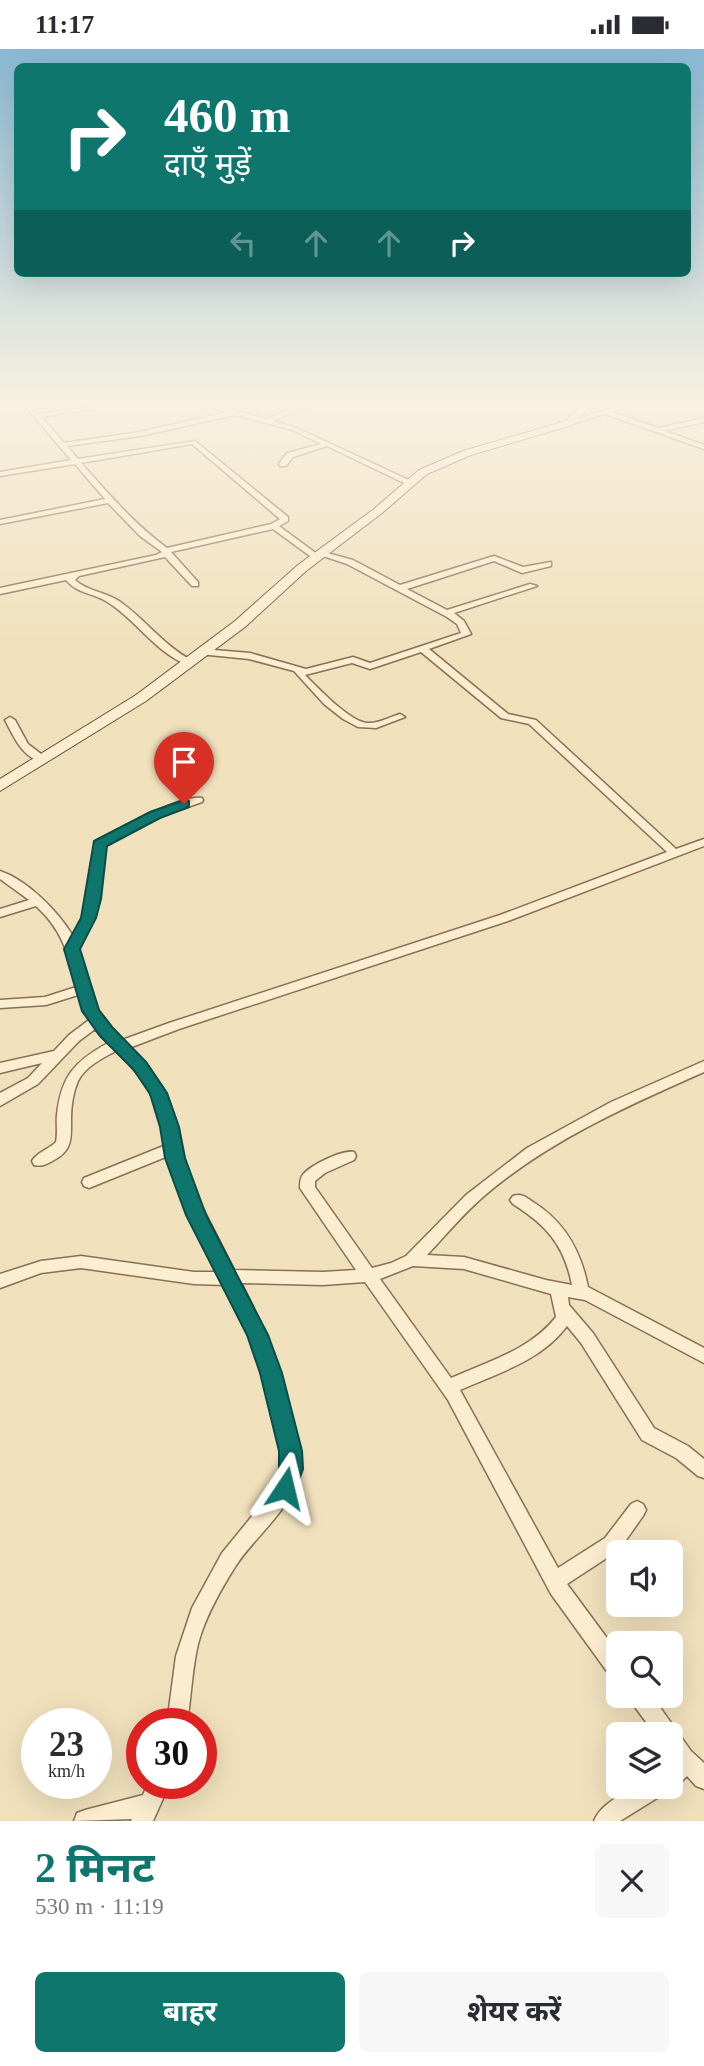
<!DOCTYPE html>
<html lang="hi">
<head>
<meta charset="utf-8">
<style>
	body { margin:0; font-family:"Times New Roman","Noto Sans Devanagari",serif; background:#f7f7f7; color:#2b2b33; height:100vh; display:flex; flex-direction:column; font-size:26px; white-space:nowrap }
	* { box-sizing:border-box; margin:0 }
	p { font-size:23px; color:#7c7c81 }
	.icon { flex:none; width:38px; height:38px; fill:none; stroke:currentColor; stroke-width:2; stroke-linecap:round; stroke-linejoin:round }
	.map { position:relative; height:1772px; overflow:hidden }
	.panel { display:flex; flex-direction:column; background:#fff; flex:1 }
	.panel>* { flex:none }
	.guide { position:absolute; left:14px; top:14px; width:677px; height:214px; border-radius:10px; box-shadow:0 7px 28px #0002; background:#0f766e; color:#fff; overflow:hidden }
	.buttons { position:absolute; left:606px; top:1491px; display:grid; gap:14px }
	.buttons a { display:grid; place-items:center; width:77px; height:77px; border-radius:10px; background:#fff; box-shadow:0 7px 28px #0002; font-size:35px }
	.speed { position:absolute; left:21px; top:1659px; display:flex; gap:14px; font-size:35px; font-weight:700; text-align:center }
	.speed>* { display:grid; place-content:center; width:91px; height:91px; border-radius:50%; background:#fff; box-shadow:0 7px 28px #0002; line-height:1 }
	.speed small { font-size:18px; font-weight:400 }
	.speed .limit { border:10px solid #d22; background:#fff; color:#111 }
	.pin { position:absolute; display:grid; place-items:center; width:60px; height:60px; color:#fff; margin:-72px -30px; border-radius:50% 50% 50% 0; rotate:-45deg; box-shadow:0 0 7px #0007 }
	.pin .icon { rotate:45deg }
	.me { position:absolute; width:77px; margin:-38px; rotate:10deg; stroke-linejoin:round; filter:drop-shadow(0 0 5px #0008) }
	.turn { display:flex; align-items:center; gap:24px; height:147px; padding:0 35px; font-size:32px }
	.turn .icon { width:91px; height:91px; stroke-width:2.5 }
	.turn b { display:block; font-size:49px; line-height:60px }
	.lanes { display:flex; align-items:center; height:66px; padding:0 35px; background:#0003; justify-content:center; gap:35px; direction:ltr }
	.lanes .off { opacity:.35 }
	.round { display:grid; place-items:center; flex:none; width:74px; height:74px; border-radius:10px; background:#f7f7f7 }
	.overview { display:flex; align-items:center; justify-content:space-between; height:119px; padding:0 35px }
	h1 { font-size:42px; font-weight:700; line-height:52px; color:#0f766e }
	.primary-button { display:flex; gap:14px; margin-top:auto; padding:14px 35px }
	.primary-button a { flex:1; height:80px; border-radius:10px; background:#0f766e; color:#fff; font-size:28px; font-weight:700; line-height:80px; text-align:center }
	.primary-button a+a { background:#f7f7f7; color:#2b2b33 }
	.status { display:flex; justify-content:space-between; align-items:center; height:49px; padding:0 35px; background:#fff; direction:ltr }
	.status svg { height:19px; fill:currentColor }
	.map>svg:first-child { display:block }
</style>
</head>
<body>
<div class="status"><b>11:17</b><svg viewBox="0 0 49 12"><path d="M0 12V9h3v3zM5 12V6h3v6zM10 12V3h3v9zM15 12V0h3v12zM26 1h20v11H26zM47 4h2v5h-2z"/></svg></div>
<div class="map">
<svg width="704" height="1772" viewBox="0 0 704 1772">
	<rect width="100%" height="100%" fill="#f0e0bc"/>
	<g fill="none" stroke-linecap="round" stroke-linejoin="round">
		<defs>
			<path id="street" d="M20,351H26L38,365L88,358L83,351H89L94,360L42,368L64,394L140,383L227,363L186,351H196L266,370L306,353L326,351L310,356L273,372L297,379L413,433L406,435L327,397L293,408L286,417H280L279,415L287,404L321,395L293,381L235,366L140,387L67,397L78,410L195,392L288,468V472L279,477L321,508L314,510L273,480L171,503L198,533V537H192L165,508L79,527L75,531C87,542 105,543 119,552C145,570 163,596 191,611L193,613L188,616C156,604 137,572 109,554C95,544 77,545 66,531L0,545V539L156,506L162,503L140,487L108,454L0,475V471L105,450L75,415L0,427V423L71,411ZM192,395L280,470L271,475L167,499C134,475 108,444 81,414Z
				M637,351H646L612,363L658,379L704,369V373L665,382L704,396V400L605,365L571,375L568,373Z
				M320,502L353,511L400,536L494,507L523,518L551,513V517L522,524L494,512L407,540L447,561L530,535L537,537L454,564L464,572L471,585L429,600L508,665L536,671L676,800L704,790V797L508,872L179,980L129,999L150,1020L166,1044L175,1069L190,1134L234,1221L323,1223L356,1221L300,1139C300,1136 300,1130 302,1127C308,1117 343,1100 354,1103L356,1107L354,1111L325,1124L315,1132V1138L372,1219L391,1214L406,1207L466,1146L527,1099L611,1053L704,1012V1023C627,1057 548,1092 484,1147C463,1165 446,1186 427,1206L464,1208L546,1231L572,1236C564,1195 546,1176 513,1155L510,1151L513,1147C521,1144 526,1148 533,1153C565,1173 581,1202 588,1238L704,1299V1314L585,1251L568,1248L569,1256L593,1284L654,1379L688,1397L704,1410V1429L698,1427L676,1409L642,1391L581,1294L567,1277C541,1312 498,1324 460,1341L558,1519L605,1489L631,1455L637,1452L643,1455L646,1461L643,1467L619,1501L567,1535L618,1604V1631L611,1628L551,1545L448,1351L365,1233L323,1236L241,1234C264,1277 277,1317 290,1364C295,1382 303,1402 299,1421C292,1462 256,1485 235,1518C220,1542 205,1568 198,1595C192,1621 191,1648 187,1675H167L176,1607L192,1559L222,1504L275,1439L282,1419L280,1390L259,1314L250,1286L226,1236L194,1235L81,1219L41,1224L0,1239V1225L41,1212L81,1207L194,1223H219C199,1186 178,1148 168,1107L89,1139L84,1137L82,1133L84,1129L166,1096C157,1051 149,1034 116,1002C102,1009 85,1018 78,1032C73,1044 71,1058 71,1070C71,1088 73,1101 54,1111C47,1115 42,1118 34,1116L32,1112C36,1104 49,1100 56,1093C58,1084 56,1075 57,1066C61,1027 75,1012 108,994L95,980L79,992L38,1035L0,1057V1044L28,1029L42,1014L0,1024V1014L54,1002L69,986L89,971L78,946L46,956L0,959V951L45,948L76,938C68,904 63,882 36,857L0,868V860L29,851L0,830V822C27,831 58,862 73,887L82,869L88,850L95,793C118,781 179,746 202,749L203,751L202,753L159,768L105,797L100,850L94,869L78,900C91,936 90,964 122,991L169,974L500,866L667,803L529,675L501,669L421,603L370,620L352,614L305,626C318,639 349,672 367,674C378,675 390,668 400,665L405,668L376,679L358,678L343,670L324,655L294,622L249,610L199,605L197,603L202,600L250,604L306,620L353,608L370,614L461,584L457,575L447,568L347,515L320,506ZM413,1217L464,1220L551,1245L556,1268C530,1301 489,1312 451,1329L380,1230Z
				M10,668L15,671L28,695L45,708V712C24,713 13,686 5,671Z
				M629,1647H652L691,1702L704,1714V1740L696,1737L687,1727L678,1736L670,1739L668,1738H670V1714L673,1711L670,1707V1685H655L632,1654Z
				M148,1734H170L153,1772H131L132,1770L74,1772L77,1764L85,1761L143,1746Z
				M635,1738H665L662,1746L620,1772H594C601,1755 620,1747 635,1738Z"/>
			<path id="secondary" d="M587,351H597L572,376L471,406L427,425L382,464L306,522L245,578L146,652L0,742V730L136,646L235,572L298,516L374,460L419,421L463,402L566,372Z"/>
		</defs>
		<use href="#street" stroke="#896f55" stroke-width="3"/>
		<use href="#secondary" stroke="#6a5038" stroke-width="2"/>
		<use href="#street" fill="#fbedd0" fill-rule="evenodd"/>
		<use href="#secondary" fill="#fbedd0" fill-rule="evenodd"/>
	</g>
	<linearGradient id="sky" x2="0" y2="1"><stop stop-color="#8bb9d4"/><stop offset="0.59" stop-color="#f8f1e1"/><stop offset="1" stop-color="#f8f1e1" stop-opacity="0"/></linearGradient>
	<rect width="704" height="599" fill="url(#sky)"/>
	<path fill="#0f766e" stroke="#0a4d48" stroke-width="2" d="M184,751L189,752V758L160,769L107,797L101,850L96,869L80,900L99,961L113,979L146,1013L167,1044L179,1078L185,1109L206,1166L268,1286L282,1324L302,1402L303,1420L293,1447L285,1450L277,1447L273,1439L279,1420V1402L260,1324L247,1286L186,1166L165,1109L160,1078L150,1045L134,1021L100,987L82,962L64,900L81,869L94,792L150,763Z"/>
</svg>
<div class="buttons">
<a><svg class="icon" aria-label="sound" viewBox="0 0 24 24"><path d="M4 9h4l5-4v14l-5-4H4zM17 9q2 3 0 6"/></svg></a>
<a><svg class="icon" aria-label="search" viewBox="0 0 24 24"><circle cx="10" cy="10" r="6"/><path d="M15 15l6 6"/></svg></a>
<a><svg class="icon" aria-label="layers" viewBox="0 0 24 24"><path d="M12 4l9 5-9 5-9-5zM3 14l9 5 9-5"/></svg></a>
</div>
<div class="speed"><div>23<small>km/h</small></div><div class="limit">30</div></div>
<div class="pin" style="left:184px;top:755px;background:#d93025"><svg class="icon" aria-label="arrive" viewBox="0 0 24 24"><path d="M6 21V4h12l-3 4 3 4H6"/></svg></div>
<svg class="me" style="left:285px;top:1439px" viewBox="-20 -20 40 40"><path d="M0-17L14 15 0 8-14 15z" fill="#0f766e" stroke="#fff" stroke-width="4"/></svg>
<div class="guide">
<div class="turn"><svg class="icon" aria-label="right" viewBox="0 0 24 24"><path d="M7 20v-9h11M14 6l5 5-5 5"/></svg><div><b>460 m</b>दाएँ मुड़ें</div></div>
<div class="lanes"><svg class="icon off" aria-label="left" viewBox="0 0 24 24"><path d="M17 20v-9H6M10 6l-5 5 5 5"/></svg><svg class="icon off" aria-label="ahead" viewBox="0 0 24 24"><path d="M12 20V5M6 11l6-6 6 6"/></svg><svg class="icon off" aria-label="ahead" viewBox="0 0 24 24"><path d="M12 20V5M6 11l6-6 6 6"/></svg><svg class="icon" aria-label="right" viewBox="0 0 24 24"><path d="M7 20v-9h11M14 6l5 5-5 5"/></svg></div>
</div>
</div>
<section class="panel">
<div class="overview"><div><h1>2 मिनट</h1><p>530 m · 11:19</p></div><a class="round"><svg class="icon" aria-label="close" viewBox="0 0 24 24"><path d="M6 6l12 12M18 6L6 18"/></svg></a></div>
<div class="primary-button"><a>बाहर</a><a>शेयर करें</a></div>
</section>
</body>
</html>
